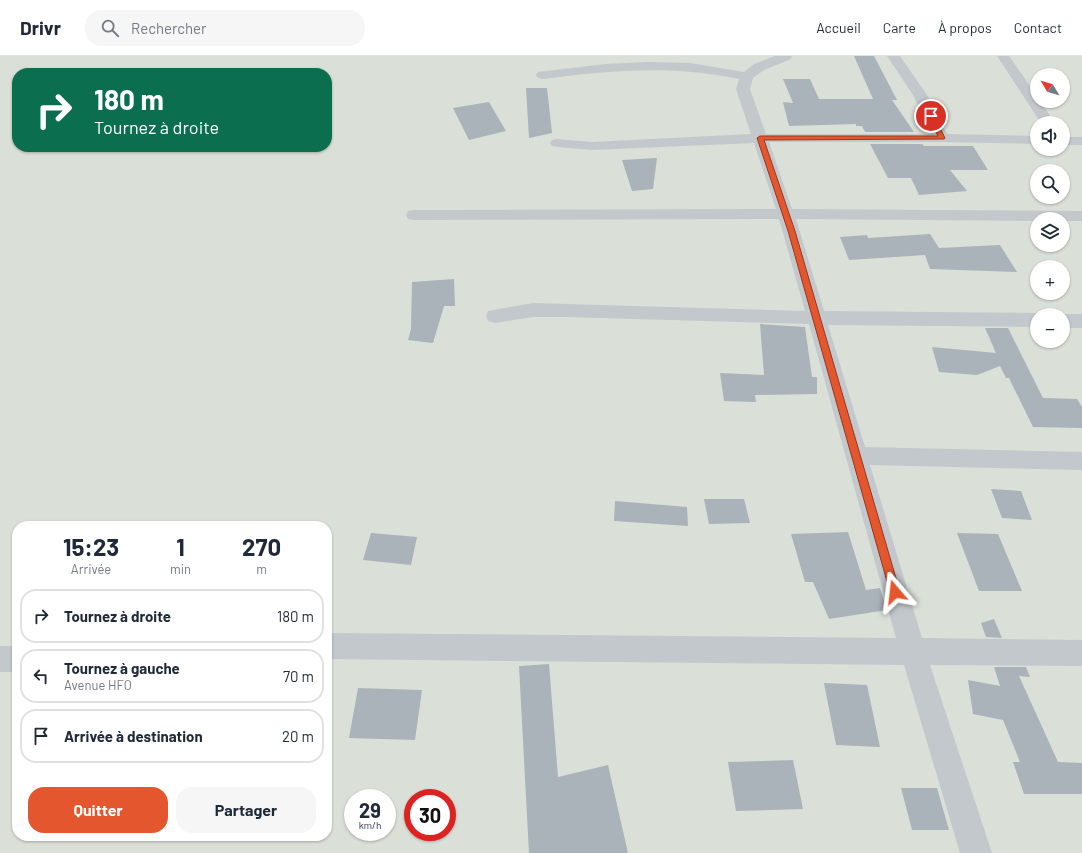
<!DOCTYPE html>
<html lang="fr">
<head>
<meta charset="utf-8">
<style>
	body { margin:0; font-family:Barlow,sans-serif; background:#f6f6f7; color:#1f2937; height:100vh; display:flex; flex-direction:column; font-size:15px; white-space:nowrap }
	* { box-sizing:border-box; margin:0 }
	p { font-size:13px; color:#747a83 }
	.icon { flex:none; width:22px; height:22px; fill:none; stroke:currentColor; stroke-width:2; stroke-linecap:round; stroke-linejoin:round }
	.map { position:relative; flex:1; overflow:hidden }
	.side { position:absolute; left:12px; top:465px; width:320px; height:320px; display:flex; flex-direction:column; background:#fff; border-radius:16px; box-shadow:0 1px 3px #0004 }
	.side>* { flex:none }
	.hud { position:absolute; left:12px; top:12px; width:320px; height:84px; border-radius:16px; box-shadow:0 1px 3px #0004; background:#0b6e4f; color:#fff; overflow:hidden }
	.needle { width:26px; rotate:308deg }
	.fabs { position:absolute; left:1030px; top:12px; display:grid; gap:8px }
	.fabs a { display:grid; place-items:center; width:40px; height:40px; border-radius:50%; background:#fff; box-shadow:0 1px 3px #0004; font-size:20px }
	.speed { position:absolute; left:344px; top:733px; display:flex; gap:8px; font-size:20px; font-weight:700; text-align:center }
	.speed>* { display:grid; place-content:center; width:52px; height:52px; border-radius:50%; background:#fff; box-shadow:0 1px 3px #0004; line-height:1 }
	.speed small { font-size:10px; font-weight:400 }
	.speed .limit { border:6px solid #d22; background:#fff; color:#111 }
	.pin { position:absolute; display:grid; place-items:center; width:34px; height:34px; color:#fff; margin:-17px; border:2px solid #fff; border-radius:50%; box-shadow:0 1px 4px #0007 }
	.me { position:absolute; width:44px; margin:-22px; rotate:343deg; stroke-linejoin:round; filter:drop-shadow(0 0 3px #0008) }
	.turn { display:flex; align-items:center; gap:14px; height:84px; padding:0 16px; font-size:18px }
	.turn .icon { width:52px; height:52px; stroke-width:2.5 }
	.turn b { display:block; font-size:28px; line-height:34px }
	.eta { display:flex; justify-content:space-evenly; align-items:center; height:68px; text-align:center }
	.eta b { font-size:24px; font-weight:700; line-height:28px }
	.primary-button { display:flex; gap:8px; margin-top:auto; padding:8px 16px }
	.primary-button a { flex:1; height:46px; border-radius:16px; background:#e4572e; color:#fff; font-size:16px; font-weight:700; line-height:46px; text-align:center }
	.primary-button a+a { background:#f6f6f7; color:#1f2937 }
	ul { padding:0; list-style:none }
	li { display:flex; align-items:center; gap:12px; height:54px; margin:0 8px 6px; padding:0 8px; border:2px solid #e0e1e3; border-radius:16px }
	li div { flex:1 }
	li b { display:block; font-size:15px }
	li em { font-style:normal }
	header { display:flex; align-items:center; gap:24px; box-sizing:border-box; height:56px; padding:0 20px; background:#fff; border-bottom:1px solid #e0e1e3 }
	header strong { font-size:19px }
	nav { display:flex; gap:22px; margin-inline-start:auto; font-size:14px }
	.search { width:280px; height:36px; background:#f6f6f7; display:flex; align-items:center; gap:10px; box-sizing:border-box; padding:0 14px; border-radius:16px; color:#747a83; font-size:15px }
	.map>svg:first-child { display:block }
</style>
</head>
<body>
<header>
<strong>Drivr</strong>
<div class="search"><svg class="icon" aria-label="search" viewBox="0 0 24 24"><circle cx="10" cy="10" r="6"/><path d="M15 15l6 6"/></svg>Rechercher</div>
<nav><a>Accueil</a><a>Carte</a><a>À propos</a><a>Contact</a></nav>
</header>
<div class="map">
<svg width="1082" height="797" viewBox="0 0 1082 797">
	<rect width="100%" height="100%" fill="#fafaf8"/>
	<path fill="#dadfd7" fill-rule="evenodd" d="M0,0H1082V797H0ZM17,17H327V91H17ZM1037,19H1063V45H1037ZM1037,67H1063V93H1037ZM1037,115H1063V141H1037ZM1037,163H1063V189H1037ZM1037,211H1063V237H1037ZM1037,259H1063V285H1037ZM17,470H327V780H17ZM353,742H387V776H353ZM413,742H447V776H413Z"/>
	<path fill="#aab3b9" d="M854,0H874L897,44H892L914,76H865L862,70H856V68L789,70L783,46L793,47L783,23H810L819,43H873Z
		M526,32H547L552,77L529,82Z
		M489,46L506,75L469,84L453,52Z
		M870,88H922L924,90H973L988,114H950L967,135L919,139L911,122H888Z
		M657,102L653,133L632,135L622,104Z
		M930,178L939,192L1000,189L1017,216L930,213L925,199L849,204L840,181L867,179L868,182Z
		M454,223L455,250H444L433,287L408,284L411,273L412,226Z
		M760,268L805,271L812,321H817V338L755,339L756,346L724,345L720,317L764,319Z
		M985,272H1008L1043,342L1077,343L1082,351V372L1033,371L1009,322H1006L1000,310L977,319L939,316L932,291L996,297Z
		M991,433L1021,435L1032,464L1002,462Z
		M704,443H744L750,467L709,468Z
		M615,445L687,451L688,470L614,465Z
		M848,476L866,534L880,532L887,554L829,563L813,526H805L791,478Z
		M371,477L417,481L411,509L363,504Z
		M957,477L998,478L1022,535H979Z
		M994,563L1002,582L986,581L981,567Z
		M549,608L558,721L608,709L628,797H529L519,610Z
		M994,611H1026L1030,621L1019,620L1058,706L1082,707V738H1024L1013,706H1020L1003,664L973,658L968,624L1000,630Z
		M824,627L867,629L880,691L836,689Z
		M358,632L422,634L415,684L349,682Z
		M793,704L803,753L736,755L728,706Z
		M901,732H937L949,774H912Z"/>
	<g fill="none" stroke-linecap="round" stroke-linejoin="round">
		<path fill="#c3c8cc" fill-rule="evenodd" d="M775,0H792L791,3L764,14L753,22L750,33L766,78H932L913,39L887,0H900L927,39L947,78L1037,80V88L942,86H769L792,153L1082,155V165H1063V163H1037V165L796,163L824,255L1037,257L1043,259H1037V271L828,269L865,391L1082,396V414L870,409L922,582L1082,584V610L930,609L992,797H960L904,609L327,603V577L896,582L809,268L565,261H533L495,267L488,265L486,260L488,255L533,247L805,255L779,163L414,164L408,163L406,159L408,155L414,154L776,153L754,87L592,94L557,91L552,90L550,87L552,84L557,83L592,86L751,78L736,33L739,23C671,9 612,14 543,23L538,22L536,19L538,16L606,8L648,6L690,7L744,16L754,8Z
			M997,0H1009L1037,40V45H1040L1055,67H1041Z
			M1063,81H1082V89H1063Z
			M1063,258H1082V272H1063V259H1060Z
			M0,590H17V616H0Z"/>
	</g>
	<path fill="#e4572e" stroke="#94391e" d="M929,59L934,60L945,82L944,83L764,84L795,175L900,536L899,539L895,541L891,539L890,536L788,175L757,82L760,80H938L928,60Z"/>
</svg>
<div class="fabs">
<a><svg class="needle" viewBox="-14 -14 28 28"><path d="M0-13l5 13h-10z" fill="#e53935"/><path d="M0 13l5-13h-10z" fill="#747a83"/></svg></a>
<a><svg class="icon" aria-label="sound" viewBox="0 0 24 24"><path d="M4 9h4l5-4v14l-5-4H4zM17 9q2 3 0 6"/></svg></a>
<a><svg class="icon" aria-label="search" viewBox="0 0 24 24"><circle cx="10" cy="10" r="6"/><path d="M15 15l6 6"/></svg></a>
<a><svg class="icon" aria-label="layers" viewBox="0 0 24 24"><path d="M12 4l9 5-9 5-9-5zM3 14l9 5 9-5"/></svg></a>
<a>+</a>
<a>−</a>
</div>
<div class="speed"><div>29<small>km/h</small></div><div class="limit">30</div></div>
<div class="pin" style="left:931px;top:60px;background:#d93025"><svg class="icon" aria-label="arrive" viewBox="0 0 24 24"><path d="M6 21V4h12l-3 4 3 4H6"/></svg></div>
<svg class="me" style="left:895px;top:536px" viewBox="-20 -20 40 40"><path d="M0-17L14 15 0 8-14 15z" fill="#e4572e" stroke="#fff" stroke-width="4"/></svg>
<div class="hud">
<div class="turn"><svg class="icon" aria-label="right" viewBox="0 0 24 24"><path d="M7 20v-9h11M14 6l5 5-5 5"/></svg><div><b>180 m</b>Tournez à droite</div></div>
</div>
<section class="side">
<div class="eta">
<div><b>15:23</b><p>Arrivée</p></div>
<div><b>1</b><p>min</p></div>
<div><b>270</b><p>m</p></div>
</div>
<ul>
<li><svg class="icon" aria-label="right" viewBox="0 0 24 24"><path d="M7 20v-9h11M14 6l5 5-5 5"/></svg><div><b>Tournez à droite</b></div><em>180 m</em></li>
<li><svg class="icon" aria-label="left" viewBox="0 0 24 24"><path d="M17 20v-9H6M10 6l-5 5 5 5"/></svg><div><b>Tournez à gauche</b><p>Avenue HFO</p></div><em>70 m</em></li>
<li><svg class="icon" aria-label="arrive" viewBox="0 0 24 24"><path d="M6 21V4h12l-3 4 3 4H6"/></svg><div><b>Arrivée à destination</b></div><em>20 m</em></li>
</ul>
<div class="primary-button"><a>Quitter</a><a>Partager</a></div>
</section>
</div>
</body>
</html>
